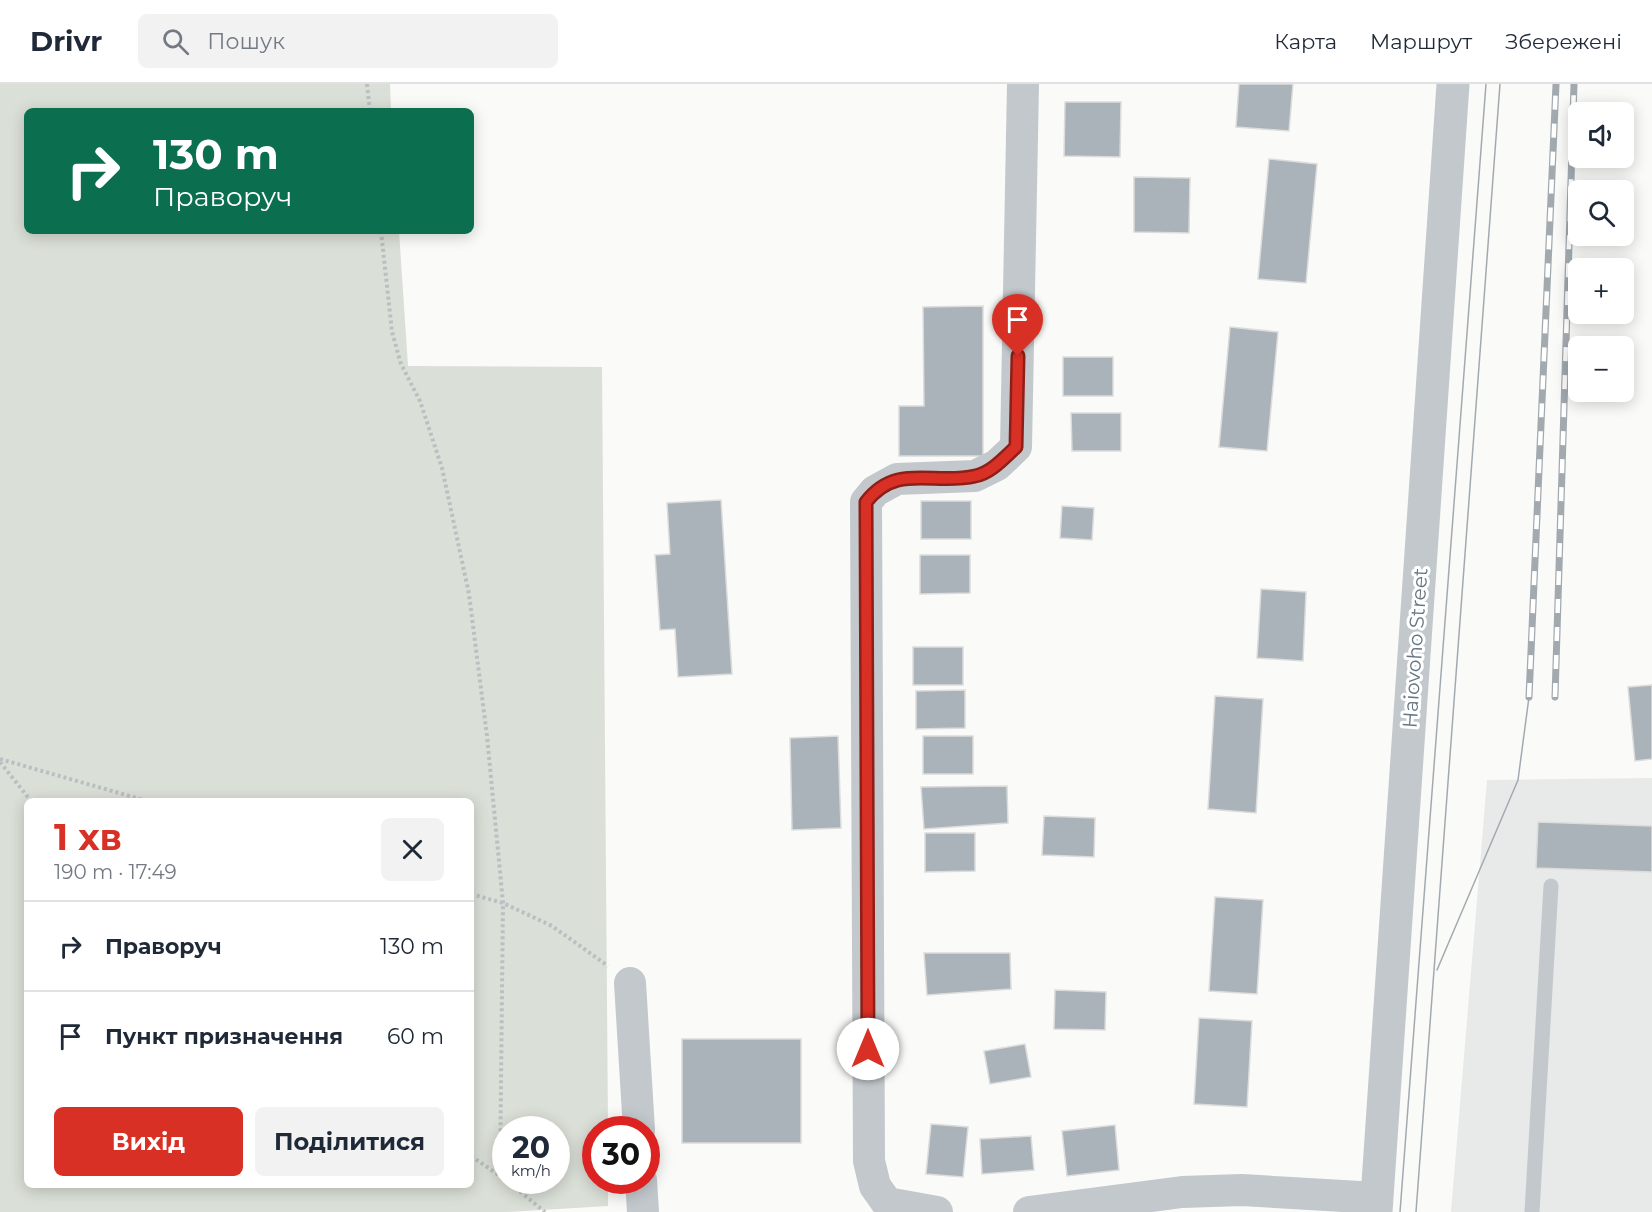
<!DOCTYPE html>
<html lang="uk">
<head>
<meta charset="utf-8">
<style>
	body { margin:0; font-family:Montserrat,sans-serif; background:#f2f2f3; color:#1f2937; height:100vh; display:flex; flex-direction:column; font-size:22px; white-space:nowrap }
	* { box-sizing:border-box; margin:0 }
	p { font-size:20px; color:#747a83 }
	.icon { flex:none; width:33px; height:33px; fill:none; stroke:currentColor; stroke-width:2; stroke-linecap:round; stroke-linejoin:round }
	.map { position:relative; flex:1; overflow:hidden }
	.side { position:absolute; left:24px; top:714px; width:450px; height:390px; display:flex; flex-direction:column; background:#fff; border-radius:9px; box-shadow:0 3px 15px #0003 }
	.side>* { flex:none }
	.banner { position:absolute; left:24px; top:24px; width:450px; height:126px; border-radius:9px; box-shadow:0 3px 15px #0003; background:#0b6e4f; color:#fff; overflow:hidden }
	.tools { position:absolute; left:1568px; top:18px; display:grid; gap:12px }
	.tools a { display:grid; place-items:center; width:66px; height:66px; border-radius:9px; background:#fff; box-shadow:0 3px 15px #0003; font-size:30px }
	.speed { position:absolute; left:492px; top:1032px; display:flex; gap:12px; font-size:30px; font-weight:700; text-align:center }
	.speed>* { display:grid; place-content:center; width:78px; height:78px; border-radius:50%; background:#fff; box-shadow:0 3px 15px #0003; line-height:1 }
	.speed small { font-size:15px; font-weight:400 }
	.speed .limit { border:9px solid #d22; background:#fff; color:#111 }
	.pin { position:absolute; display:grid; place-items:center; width:51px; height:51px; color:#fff; margin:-62px -26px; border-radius:50% 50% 50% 0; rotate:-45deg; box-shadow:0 0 6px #0007 }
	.pin .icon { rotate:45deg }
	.me { position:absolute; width:66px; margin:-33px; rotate:0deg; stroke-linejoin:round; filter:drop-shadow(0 0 4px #0008) }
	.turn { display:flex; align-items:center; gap:21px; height:126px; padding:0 30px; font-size:27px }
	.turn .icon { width:78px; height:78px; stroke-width:2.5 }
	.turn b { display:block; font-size:42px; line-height:51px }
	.round { display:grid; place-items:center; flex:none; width:63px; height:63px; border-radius:9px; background:#f2f2f3 }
	.head { display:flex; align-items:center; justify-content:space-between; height:102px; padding:0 30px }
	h1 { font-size:36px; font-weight:700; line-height:45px; color:#d93025 }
	.action { display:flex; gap:12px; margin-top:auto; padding:12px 30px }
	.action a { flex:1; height:69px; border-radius:9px; background:#d93025; color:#fff; font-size:24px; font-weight:700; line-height:69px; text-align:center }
	.action a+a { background:#f2f2f3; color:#1f2937 }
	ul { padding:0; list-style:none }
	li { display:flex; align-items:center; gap:18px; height:90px; padding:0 30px; border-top:2px solid #e0e1e3 }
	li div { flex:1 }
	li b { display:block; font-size:22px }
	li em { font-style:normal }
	header { display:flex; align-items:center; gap:36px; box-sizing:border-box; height:84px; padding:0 30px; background:#fff; border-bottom:2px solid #e0e1e3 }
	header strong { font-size:28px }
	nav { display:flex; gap:33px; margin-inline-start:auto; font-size:21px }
	.search { width:420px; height:54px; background:#f2f2f3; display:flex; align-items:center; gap:15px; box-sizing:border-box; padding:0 21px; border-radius:9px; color:#747a83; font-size:22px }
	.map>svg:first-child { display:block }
</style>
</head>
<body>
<header>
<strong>Drivr</strong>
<div class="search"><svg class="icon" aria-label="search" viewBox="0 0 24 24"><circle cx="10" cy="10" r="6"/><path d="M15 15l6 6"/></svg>Пошук</div>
<nav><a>Карта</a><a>Маршрут</a><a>Збережені</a></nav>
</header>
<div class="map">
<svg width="1652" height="1128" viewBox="0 0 1652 1128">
	<rect width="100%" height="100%" fill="#fafaf8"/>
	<path fill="#e8e9e9" d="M1652,694V1128H1451L1487,696Z"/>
	<path fill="#dadfd7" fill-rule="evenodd" d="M0,0H390L391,27H27V147H399L408,282L602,283L608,1045L596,1046V1096L608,1097V1122L506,1128H0ZM27,717H471V1101H27ZM506,1046H556V1096H506Z"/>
	<path fill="#aab3b9" stroke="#dcdcda" stroke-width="1.5" d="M1239,0H1293L1289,47L1236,43Z
		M1065,18H1121L1120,73L1064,72Z
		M1269,75L1317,80L1306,199L1258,195Z
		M1134,93L1190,94L1189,149L1134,148Z
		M983,222V372H899V322H924L923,223Z
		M1230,243L1278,248L1267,367L1219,363Z
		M1063,273H1113V312H1063Z
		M1071,329H1121V367H1072Z
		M721,416L732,590L678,593L675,545L660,546L655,471L670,470L667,419Z
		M921,417H971V455H921Z
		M1062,422L1094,424L1092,456L1060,454Z
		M920,471H970V509L920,510Z
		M1261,505L1306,508L1303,577L1257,574Z
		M913,563H963V601H913Z
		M1652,601V675L1635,677L1628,603Z
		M965,606V644L916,645V607Z
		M1215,612L1263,615L1256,729L1208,725Z
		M838,652L841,744L792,746L790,654Z
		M923,652H973V690H923Z
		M1007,702L1008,739L924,745L921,703Z
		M1044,732L1095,734L1094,773L1042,771Z
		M1538,738L1652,742V788L1536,784Z
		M925,749H975V787L925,788Z
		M1215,813L1263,816L1257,910L1209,907Z
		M924,869H1010L1011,905L927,911Z
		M1055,906L1106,908L1105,946L1054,945Z
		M1199,934L1252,937L1247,1023L1194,1020Z
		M682,955H801V1059H682Z
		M1025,960L1031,993L990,1000L984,967Z
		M931,1040L968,1043L963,1093L926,1090Z
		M1115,1041L1119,1086L1067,1092L1062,1047Z
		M1031,1052L1034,1086L982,1090L980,1055Z"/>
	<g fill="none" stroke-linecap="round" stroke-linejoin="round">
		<path stroke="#bbbfc2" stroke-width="4" stroke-dasharray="3 3" stroke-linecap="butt" d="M367,0L370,27
			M381,147L392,248L401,280L420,317L442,384L469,510L487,652L503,819L500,1091
			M0,675L147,717
			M0,678L31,717
			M471,810L503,819L552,842L608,882
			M471,1072L506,1096
			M506,1096L545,1128"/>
		<path stroke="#c3c8cc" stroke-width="15" d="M1532,1128L1551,802"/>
		<path stroke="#c3c8cc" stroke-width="32" d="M630,899L639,1046
			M641,1096L643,1128
			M937,1128L887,1119L875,1102L869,1077L866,418L875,407L897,395L975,392L997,381L1016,363L1023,0
			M1029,1128L1182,1108L1242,1106L1377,1114"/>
		<path stroke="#c3c8cc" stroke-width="33" d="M1376,1128L1453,0"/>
		<path stroke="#a2aab0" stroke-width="1.5" d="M1437,886L1518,696L1529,613
			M1400,1128L1486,0
			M1416,1128L1500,0"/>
		<defs>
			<path id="rail" d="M1529,613L1556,0
				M1555,613L1574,0"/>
		</defs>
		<use href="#rail" stroke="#a2aab0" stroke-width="7"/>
		<use href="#rail" stroke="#fff" stroke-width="4.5" stroke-dasharray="14" stroke-linecap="butt"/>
	</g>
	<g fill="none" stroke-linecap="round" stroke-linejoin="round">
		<defs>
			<path id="route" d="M868,965L866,418C897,378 934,402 975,392C991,389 1004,374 1016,363L1018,272"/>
		</defs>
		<use href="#route" stroke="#8d1f18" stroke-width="15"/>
		<use href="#route" stroke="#d93025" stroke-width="10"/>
	</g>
	<g text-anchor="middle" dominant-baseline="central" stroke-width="6" stroke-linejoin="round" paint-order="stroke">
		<g font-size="20" fill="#657683" stroke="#fff">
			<text transform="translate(1415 564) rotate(-86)">Haiovoho Street</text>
		</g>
	</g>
</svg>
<div class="tools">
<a><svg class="icon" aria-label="sound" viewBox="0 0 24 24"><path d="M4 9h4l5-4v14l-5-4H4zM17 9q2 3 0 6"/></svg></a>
<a><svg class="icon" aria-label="search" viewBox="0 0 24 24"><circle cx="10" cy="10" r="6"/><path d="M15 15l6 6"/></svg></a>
<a>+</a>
<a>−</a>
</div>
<div class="speed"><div>20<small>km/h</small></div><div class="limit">30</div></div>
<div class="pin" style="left:1018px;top:272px;background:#d93025"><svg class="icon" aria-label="arrive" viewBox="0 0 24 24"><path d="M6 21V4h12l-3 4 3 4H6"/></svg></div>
<svg class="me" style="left:868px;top:965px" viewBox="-20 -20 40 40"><circle r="19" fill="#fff"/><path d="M0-13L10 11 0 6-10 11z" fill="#d93025"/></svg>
<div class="banner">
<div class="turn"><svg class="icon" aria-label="right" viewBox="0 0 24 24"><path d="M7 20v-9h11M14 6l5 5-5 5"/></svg><div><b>130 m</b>Праворуч</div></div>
</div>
<section class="side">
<div class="head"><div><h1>1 хв</h1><p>190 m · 17:49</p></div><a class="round"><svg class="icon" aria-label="close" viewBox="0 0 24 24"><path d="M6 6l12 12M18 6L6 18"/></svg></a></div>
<ul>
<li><svg class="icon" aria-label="right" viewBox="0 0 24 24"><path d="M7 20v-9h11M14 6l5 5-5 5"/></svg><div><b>Праворуч</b></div><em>130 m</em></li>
<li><svg class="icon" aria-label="arrive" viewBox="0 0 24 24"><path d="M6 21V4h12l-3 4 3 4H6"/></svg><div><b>Пункт призначення</b></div><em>60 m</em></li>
</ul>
<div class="action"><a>Вихід</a><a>Поділитися</a></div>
</section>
</div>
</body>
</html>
